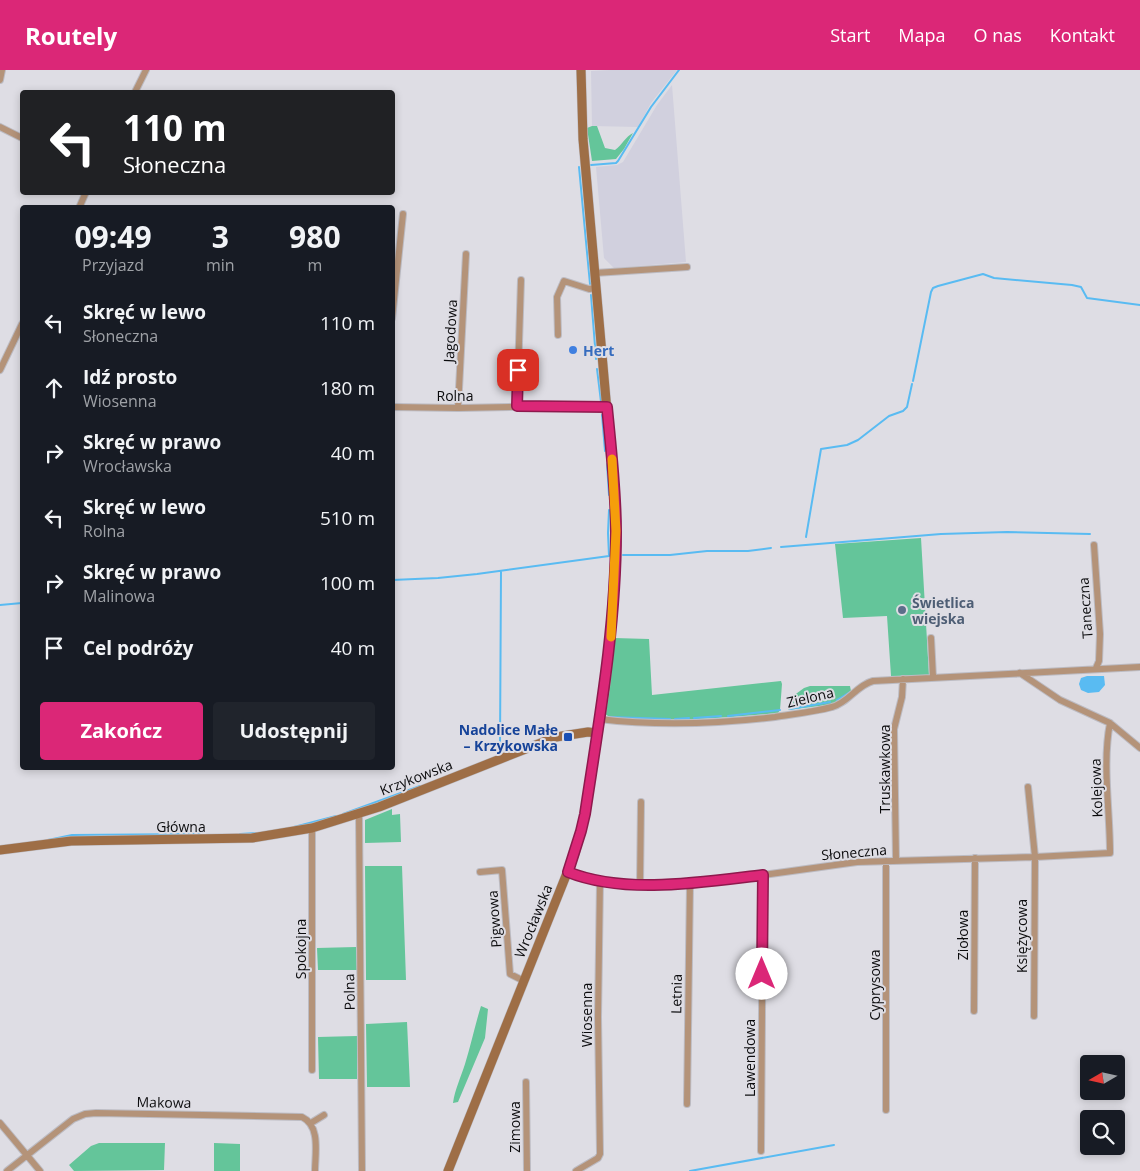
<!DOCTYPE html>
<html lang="pl">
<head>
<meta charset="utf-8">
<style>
	body { margin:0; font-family:"Open Sans",sans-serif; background:#20242c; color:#f1f3f6; height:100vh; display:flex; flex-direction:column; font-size:19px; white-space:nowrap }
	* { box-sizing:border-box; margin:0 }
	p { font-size:16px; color:#9ea1a6 }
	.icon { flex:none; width:28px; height:28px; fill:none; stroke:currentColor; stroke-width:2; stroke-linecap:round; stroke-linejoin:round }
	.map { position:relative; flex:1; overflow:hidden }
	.sheet { position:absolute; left:20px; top:135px; width:375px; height:565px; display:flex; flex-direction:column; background:#171b24; border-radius:5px; box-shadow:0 2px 8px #0003 }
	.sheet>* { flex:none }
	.banner { position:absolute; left:20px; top:20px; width:375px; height:105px; border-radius:5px; box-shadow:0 2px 8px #0003; background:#202124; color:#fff; overflow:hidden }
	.needle { width:32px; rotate:261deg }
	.fabs { position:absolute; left:1080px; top:985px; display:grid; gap:10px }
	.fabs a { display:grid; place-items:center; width:45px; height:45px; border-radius:5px; background:#171b24; box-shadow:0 2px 8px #0003; font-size:25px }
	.pin { position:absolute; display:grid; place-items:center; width:42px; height:42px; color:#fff; margin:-21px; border-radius:10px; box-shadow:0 2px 8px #0006 }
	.me { position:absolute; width:55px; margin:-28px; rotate:0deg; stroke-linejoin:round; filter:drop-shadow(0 0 4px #0008) }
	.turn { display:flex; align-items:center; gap:18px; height:105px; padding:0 20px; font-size:22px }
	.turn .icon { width:65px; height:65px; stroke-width:2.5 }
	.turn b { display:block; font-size:35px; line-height:42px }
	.eta { display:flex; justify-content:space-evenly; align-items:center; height:85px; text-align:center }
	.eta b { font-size:30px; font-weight:700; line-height:35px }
	.primary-button { display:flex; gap:10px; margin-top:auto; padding:10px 20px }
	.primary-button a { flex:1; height:58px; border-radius:5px; background:#db2777; color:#fff; font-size:20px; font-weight:700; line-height:58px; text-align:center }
	.primary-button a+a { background:#20242c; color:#f1f3f6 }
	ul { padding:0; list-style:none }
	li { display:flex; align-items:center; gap:15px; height:65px; padding:0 20px }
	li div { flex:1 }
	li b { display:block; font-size:19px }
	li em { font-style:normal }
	header { display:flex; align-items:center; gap:30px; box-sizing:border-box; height:70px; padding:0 25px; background:#db2777; color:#fff }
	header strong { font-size:24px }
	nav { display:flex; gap:28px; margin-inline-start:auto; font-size:18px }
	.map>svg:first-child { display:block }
</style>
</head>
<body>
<header>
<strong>Routely</strong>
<nav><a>Start</a><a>Mapa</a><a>O nas</a><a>Kontakt</a></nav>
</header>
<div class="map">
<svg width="1140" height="1101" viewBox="0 0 1140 1101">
	<rect width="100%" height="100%" fill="#dedde4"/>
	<path fill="#d1d0de" d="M610,0H677L651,33L638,57L592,56L591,1Z
		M672,15L686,192L614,198L604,188L596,97L617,95L623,92L657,35Z"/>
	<path fill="#64c59a" d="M592,56H597L605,78L615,80C622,75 626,66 633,63L624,79L616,89L592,91L587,58Z
		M921,468L929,605L891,606L887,546L843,548L835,474Z
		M614,568L649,569L652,625L781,611L782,614L780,640L778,643C732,647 687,651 641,649C629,649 613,652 604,643Z
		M810,616H850L851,621L838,632L827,635L788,640L789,629L804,618Z
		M392,739V745L400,744L401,772L365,773V750Z
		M365,796H402L406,910H366Z
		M356,877L357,900H318L317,878Z
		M481,936L488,939L485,968L458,1032L453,1033C455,1019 461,1007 465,994C471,975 475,955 481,936Z
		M407,952L410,1017H367L366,954Z
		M357,966V1009H319L318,967Z
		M99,1073H165L164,1100L74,1101L69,1095L91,1076Z
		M214,1073L240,1074V1101H214Z"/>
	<path fill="#59bbf2" d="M1087,606H1104L1105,615L1099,622L1088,623L1081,620L1079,614L1081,608Z"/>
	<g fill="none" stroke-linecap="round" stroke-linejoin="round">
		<path stroke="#59bbf2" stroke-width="2" d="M591,95L616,93L618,91L651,37L679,0
			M579,97L590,214
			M591,225L596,289
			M597,299L601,332
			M913,311L931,222L933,218L938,216L983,204L994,208L1072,215L1081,217L1087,228L1140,235
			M602,345L605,381
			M607,394L609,425
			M806,467L821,379L847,375L858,370L889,346L903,341L907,337L912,314
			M781,477L941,464L1007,462L1090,464
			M623,485H670L707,481H748L771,478
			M392,510L438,508L477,504L609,486L608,463L609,440
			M0,535L22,533
			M837,630L850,622
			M790,639L830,632
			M728,646L780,640
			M610,647L670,649
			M694,648L721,646
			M675,649L689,648
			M500,676L501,501
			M343,744L420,716
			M294,757L336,746
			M240,764L258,763
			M48,770L72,765L200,764
			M690,1101L834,1075"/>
		<defs>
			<path id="street" d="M0,10L2,0
				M135,22L146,0
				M0,57L22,68
				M79,138L86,122
				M595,203L687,197
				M392,248L403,144
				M558,265L557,227L564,211L589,219L597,218
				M0,300L22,254
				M517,336L521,210
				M392,337L458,338L553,336L607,337
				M458,338L466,184
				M1094,475L1100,564L1099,591L1096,598
				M931,568L933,607
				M1020,603L1060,630L1110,653L1140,678
				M599,649C657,656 717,654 775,647C794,644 814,642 832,637C848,633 857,615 873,611L1140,597
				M1028,717L1035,787L1034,946
				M359,743L362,1101
				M312,758V1000
				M896,790L894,659L902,627L903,609
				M886,791V1040
				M480,802L502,800L510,904L524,911
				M568,802L583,808L646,815L690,813L763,805L857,792L1035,787L1110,783C1110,740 1102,694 1110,653
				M640,815L641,732
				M974,941L975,788
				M526,1012L527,1101
				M687,1034L690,813
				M0,1053L40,1101
				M311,1053L324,1045
				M761,1081L763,805
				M7,1101L73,1049L85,1044L96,1043L302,1047C321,1056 315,1084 315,1101
				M576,1101L598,1088L600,1084L598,947L600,811"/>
			<path id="secondary" d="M0,780L71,771L252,768L312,758L379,737L556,667L588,662L597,663
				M448,1101L575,783L585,744L605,618L610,569L615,492V432L583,69L581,0"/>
		</defs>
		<use href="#street" stroke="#bcbbc2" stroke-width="8"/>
		<use href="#secondary" stroke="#bcbbc2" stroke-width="10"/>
		<use href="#street" stroke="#b49379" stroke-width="6"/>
		<use href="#secondary" stroke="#9e6e46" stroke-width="9"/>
	</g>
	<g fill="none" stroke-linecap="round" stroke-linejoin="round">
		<defs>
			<path id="route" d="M518,300L517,336L607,337C611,379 616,420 616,462C616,557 599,651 585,744L581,761L568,802C625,825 703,812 763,805L762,904"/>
		</defs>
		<use href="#route" stroke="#8e194d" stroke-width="12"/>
		<use href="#route" stroke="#db2777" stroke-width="9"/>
		<path stroke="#f59e0b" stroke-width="9" d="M611,567L616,461L612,389"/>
	</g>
	<circle fill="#3f7fe0" stroke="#dedde4" stroke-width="2" cx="573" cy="280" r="5"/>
	<circle fill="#5c6f8a" stroke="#dedde4" stroke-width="2" cx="902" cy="540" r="5"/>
	<rect fill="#1a4fb4" stroke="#dedde4" stroke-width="2" x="563" y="662" width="10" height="10" rx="2.5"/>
	<g text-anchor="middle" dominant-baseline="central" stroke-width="4" stroke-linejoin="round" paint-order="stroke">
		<g font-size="14" fill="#0b0b0d" stroke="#dedde4">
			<text transform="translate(450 261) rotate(-87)">Jagodowa</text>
			<text x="455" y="325">Rolna</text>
			<text transform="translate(1085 538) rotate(-94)">Taneczna</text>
			<text transform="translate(810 627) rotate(-13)">Zielona</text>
			<text transform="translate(884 699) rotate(-90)">Truskawkowa</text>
			<text transform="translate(416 707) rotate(-21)">Krzykowska</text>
			<text transform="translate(1096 718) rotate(-92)">Kolejowa</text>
			<text x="181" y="756">Główna</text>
			<text transform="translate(854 782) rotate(-5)">Słoneczna</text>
			<text transform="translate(494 849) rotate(-94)">Pigwowa</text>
			<text transform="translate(533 851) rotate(-68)">Wrocławska</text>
			<text transform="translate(962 865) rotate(-90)">Ziołowa</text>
			<text transform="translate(1021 866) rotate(-90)">Księżycowa</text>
			<text transform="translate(300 879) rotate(-90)">Spokojna</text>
			<text transform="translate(874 915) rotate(-90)">Cyprysowa</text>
			<text transform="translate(349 922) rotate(-91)">Polna</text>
			<text transform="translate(676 924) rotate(-89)">Letnia</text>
			<text transform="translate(586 945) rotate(-90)">Wiosenna</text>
			<text transform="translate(749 988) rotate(-90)">Lawendowa</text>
			<text transform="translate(164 1032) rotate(1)">Makowa</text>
			<text transform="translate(514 1057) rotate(-90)">Zimowa</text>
		</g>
		<g font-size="14" font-weight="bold" fill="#366cbe" stroke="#dedde4" text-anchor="start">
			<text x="583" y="280">Hert</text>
		</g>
		<g font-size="14" font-weight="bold" fill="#4e5e75" stroke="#dedde4" text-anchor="start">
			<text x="912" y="532">Świetlica<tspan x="912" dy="16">wiejska</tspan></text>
		</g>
		<g font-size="14" font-weight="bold" fill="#164399" stroke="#dedde4" text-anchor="end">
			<text x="558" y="659">Nadolice Małe<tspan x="558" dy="16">– Krzykowska</tspan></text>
		</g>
	</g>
</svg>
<div class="fabs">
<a><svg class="needle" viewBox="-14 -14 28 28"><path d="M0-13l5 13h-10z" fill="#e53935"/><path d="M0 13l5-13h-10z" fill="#9ea1a6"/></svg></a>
<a><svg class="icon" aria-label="search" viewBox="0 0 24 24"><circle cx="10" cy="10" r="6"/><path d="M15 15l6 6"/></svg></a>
</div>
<div class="pin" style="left:518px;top:300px;background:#d93025"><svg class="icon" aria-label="arrive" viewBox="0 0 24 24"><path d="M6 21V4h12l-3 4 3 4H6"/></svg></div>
<svg class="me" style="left:762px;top:904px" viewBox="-20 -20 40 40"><circle r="19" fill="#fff"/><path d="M0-13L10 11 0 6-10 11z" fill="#db2777"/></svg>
<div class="banner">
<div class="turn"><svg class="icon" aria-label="left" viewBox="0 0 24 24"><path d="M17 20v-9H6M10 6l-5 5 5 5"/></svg><div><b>110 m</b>Słoneczna</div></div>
</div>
<section class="sheet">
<div class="eta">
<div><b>09:49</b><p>Przyjazd</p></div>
<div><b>3</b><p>min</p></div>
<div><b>980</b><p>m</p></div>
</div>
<ul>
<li><svg class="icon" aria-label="left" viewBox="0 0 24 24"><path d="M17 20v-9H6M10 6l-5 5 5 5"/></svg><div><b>Skręć w lewo</b><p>Słoneczna</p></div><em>110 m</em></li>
<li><svg class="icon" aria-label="ahead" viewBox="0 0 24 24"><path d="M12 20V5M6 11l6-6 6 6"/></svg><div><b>Idź prosto</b><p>Wiosenna</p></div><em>180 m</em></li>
<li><svg class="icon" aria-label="right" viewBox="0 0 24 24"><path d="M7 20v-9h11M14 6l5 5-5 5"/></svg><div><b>Skręć w prawo</b><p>Wrocławska</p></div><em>40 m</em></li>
<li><svg class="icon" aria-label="left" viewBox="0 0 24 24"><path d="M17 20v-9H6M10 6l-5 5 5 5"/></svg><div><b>Skręć w lewo</b><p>Rolna</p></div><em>510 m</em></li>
<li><svg class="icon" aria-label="right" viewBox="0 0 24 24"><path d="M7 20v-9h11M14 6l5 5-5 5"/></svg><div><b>Skręć w prawo</b><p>Malinowa</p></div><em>100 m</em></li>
<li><svg class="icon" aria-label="arrive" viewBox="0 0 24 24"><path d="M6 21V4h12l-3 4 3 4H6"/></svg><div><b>Cel podróży</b></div><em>40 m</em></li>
</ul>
<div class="primary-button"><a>Zakończ</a><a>Udostępnij</a></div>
</section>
</div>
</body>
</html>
